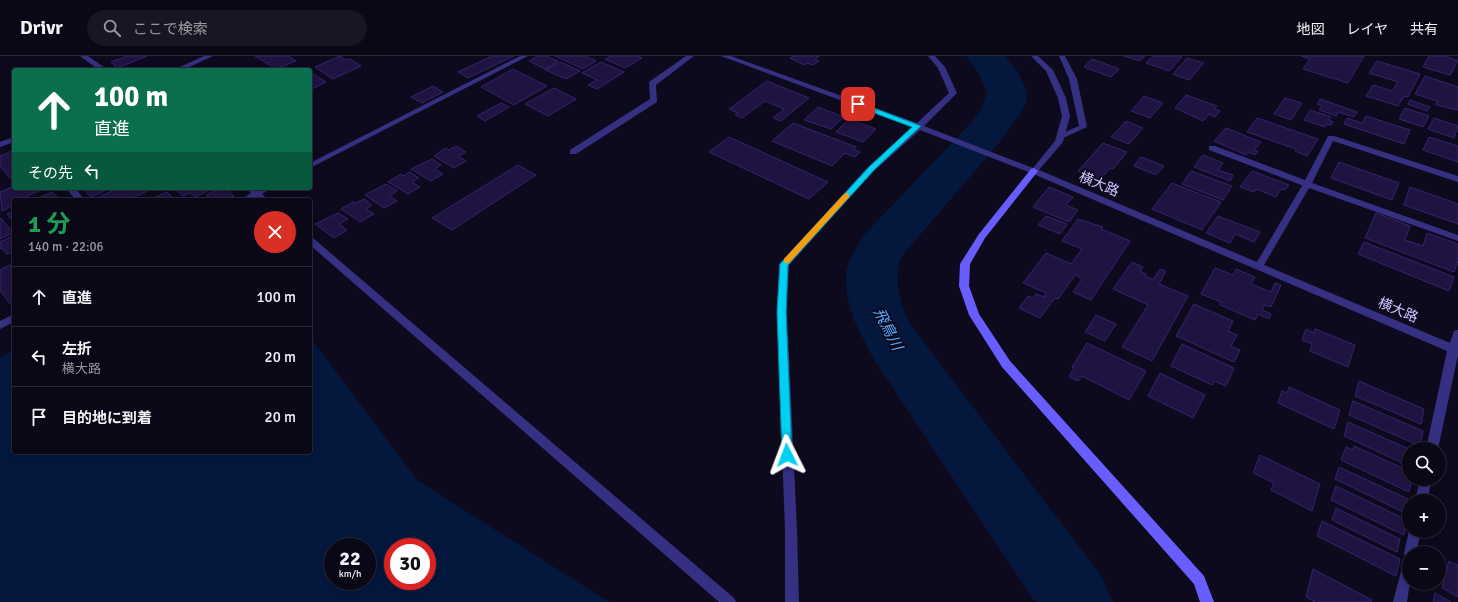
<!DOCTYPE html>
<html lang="ja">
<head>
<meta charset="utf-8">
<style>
	body { margin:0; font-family:Signika,"Noto Sans JP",sans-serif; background:#181623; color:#f1f3f6; height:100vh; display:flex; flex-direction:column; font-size:15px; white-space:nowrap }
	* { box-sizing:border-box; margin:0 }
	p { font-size:13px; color:#999aa1 }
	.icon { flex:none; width:22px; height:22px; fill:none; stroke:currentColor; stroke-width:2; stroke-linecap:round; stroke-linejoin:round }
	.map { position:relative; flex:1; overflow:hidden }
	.drawer { position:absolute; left:12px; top:142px; width:300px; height:256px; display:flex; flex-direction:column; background:#0a0816; border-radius:4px; box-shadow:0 2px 10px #0003,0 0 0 1px #2a2935 }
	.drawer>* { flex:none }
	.top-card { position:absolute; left:12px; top:12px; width:300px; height:122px; border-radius:4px; box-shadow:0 2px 10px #0003,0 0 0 1px #2a2935; background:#0b6e4f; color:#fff; overflow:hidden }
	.fabs { position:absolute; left:1402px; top:386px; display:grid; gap:8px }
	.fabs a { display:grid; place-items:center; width:44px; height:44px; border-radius:50%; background:#0a0816; box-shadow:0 2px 10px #0003,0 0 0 1px #2a2935; font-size:20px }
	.speed { position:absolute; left:324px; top:482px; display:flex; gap:8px; font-size:20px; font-weight:700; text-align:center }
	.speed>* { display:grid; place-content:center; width:52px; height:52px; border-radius:50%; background:#0a0816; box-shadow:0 2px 10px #0003,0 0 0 1px #2a2935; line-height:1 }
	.speed small { font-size:10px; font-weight:400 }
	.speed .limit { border:6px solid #d22; background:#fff; color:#111 }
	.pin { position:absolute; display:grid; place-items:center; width:34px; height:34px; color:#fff; margin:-17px; border-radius:8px; box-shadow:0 2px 6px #0006 }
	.me { position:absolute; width:44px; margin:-22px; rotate:357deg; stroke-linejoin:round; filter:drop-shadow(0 0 3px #0008) }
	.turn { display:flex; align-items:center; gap:14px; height:84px; padding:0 16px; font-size:18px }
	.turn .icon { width:52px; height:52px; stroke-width:2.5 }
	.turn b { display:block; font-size:28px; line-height:34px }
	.then { display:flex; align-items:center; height:38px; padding:0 16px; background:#0003; gap:8px; font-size:15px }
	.round { display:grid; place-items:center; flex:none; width:42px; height:42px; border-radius:21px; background:#181623 }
	.headline { display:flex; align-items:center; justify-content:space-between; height:68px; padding:0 16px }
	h1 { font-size:24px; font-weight:700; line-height:30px; color:#1e9e55 }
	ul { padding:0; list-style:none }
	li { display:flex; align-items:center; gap:12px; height:60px; padding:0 16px; border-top:1px solid #2a2935 }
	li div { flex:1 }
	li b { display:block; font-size:15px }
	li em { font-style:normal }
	header { display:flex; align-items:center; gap:24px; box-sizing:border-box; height:56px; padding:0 20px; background:#0a0816; border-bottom:1px solid #2a2935 }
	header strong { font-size:19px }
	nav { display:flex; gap:22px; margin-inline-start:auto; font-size:14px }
	.search { width:280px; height:36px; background:#181623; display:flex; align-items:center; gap:10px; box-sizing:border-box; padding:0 14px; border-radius:22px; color:#999aa1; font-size:15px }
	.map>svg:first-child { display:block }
</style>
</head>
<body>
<header>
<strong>Drivr</strong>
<div class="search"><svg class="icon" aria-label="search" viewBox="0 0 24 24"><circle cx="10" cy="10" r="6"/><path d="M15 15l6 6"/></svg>ここで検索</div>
<nav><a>地図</a><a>レイヤ</a><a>共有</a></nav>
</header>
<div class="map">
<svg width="1458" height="546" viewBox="0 0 1458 546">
	<rect width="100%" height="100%" fill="#0e0a1e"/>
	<path fill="#04173d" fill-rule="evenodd" d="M310,281L417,424L609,546H0V301L14,294V396H310ZM333,491H367V525H333ZM393,491H427V525H393Z"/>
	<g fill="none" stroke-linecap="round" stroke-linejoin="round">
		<path fill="#04173d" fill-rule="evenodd" d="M966,0H1005L1017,15L1027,35L1026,46L1021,57L999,87L902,200C892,223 900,251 913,272L1102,521L1113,546H1035L873,302L854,264L847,240L846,216L850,204L863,180L969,69L981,54L987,35L978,17Z"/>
	</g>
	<path fill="#1f1441" stroke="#352370" d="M127,0H147L117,12L111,6Z
		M255,0H288L296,5L276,13Z
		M340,0L346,4L350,3L361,10L333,23L315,11Z
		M492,0H514L468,22L458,16Z
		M538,0H546L558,5L545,13L529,5Z
		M555,0H585L596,5L583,13Z
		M611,0H637L642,2L625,12L605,3Z
		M794,0H819L815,3L819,5L813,9L807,7L804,9L790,2Z
		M1124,0H1145L1140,5Z
		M1153,0H1180L1182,1L1169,15L1146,7Z
		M1301,0H1364L1348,27L1303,13L1310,3Z
		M1429,0H1445L1458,5L1450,19L1423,11Z
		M1187,2L1204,7L1189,24L1173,18Z
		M1092,3L1119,13L1111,21L1084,11Z
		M1377,5L1420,18L1408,41L1404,40L1398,50L1366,40L1373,29L1392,35L1398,26L1369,17Z
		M560,6L580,15L566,23L545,14Z
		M601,6L624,16L597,33L588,29L597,24L582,17Z
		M513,13L547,30L514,49L481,31Z
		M310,16L326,26L310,34Z
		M1425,20L1458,31V54L1436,49L1437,45L1415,38Z
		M767,25L809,42L781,65L773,62L784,53L765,45L742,62L735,59L738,57L729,53Z
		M433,30L443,36L422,47L411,41Z
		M554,32L576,43L548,60L525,48Z
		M1186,39L1217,50L1214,53L1220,55L1215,61L1209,58L1203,65L1175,52Z
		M1144,40L1163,47L1150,62L1131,55Z
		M1285,42L1302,47L1291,64L1274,58Z
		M1320,43L1357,56L1354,61L1338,56L1336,60L1319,54L1322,50L1317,48Z
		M1410,44L1430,51L1427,55L1408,48Z
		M501,47L509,51L485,65L477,60Z
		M818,51L844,61L831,73L804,64Z
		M1405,52L1429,60L1423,71L1399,63Z
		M1310,54L1331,61L1329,64L1333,66L1331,69L1327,68L1325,71L1304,64Z
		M1366,60L1410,74L1404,88L1344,68L1347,62L1362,67Z
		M1257,62L1318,83L1307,100L1295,95L1296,93L1247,76Z
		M1434,62L1458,70L1454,82L1428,73Z
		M849,63L876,73L863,86L836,76Z
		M1126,65L1143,72L1129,88L1111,81Z
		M793,67L856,91L853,93L860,96L855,101L845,97L832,110L772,85Z
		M1226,72L1261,86L1254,94L1258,95L1255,99L1248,96L1246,99L1214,85Z
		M729,81L828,126L809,143L709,96Z
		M1429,81L1458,90V106L1423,94Z
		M1103,87L1127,96L1113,113L1110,112L1095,129L1089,127L1094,121L1078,115Z
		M456,90L466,96L458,100L466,105L454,112L434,100L446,92L449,94Z
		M14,94V120L10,122L0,110V100Z
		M1203,99L1223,107L1218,114L1233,119L1230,125L1194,111Z
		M1141,101L1164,110L1156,119L1134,110Z
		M432,103L441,109L435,113L443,118L431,125L411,113Z
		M1339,106L1399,127L1392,144L1331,122Z
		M518,109L536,119L452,174L432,162Z
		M1191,115L1232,130L1223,144L1182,128Z
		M1252,115L1289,129L1285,134L1281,133L1276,141L1256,133L1254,136L1240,131Z
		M410,116L419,122L412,126L420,131L408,138L388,126L401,118L403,120Z
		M1172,127L1221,146L1202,174L1152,153Z
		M386,128L397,135L389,140L397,145L384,152L365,139Z
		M14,130V132H46L27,140L29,142L26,144H14V149L2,155L0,136Z
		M1049,131L1073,141L1066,149L1078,154L1069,166L1033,151Z
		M1410,131L1458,148V168L1404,149Z
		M83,132H111L91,141Z
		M118,132H154L128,144L95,143Z
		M174,132H214L195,141L190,137L183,140Z
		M220,132H225L234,140L225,144H212L206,139Z
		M52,136L60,144L36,143Z
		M167,136L175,144H149Z
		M364,143L372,149L366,153L374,158L360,166L341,153L353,146L356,147Z
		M14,155V167L7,158Z
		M338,157L348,163L339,168L347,174L334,182L315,168Z
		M1376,157L1410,170L1405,184L1423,190L1427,177L1458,188V205L1454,216L1365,182Z
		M1046,160L1067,168L1060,178L1038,169Z
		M1218,160L1260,176L1254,186L1235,178L1230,187L1206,177Z
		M1,162L13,177L0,183V163Z
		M1078,163L1103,171L1101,173L1130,185L1091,244L1073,236L1082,223L1075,219L1058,243L1055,242L1040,262L1019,252L1028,240L1032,242L1036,238L1044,241L1046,237L1023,227L1046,197L1071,208L1082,193L1062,185Z
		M13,180L14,195L7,198L2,192L0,193V186Z
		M1364,186L1454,221L1449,235L1358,198Z
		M1132,206L1143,211L1140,215L1146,218L1145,220L1153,224L1160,213L1166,215L1159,228L1188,240L1152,305L1122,291L1148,249L1113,233Z
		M14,207V246L10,248L0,234V214Z
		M1215,212L1233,219L1236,213L1255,221L1251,228L1271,236L1275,227L1281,229L1271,251L1265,249L1262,254L1271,258L1269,263L1258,258L1255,264L1220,249L1221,246L1201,238Z
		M1194,248L1233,265L1228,275L1237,279L1231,290L1240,294L1234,306L1176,280Z
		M1096,259L1116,268L1105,285L1085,276Z
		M1306,273L1314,277L1315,273L1355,289L1348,311L1310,295L1312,288L1302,284Z
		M1087,287L1146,315L1129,344L1082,320L1078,325L1069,321L1074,312L1072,311Z
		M1182,288L1234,312L1226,330L1214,325L1212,329L1171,310Z
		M1160,317L1205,339L1193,362L1148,340Z
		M1359,325L1424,353L1421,368L1355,340Z
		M1289,331L1340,354L1334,373L1278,347L1282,335L1287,337Z
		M1353,345L1423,375L1420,390L1349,359Z
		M1348,366L1409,393V410L1344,380Z
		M1354,390L1409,415V423H1412L1409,436L1341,404L1346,391L1353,394Z
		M1260,399L1320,428L1312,455L1271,434L1274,427L1253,417Z
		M1339,411L1408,443L1405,457L1335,423Z
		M1336,430L1407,464L1404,479L1331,444Z
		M1336,452L1400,483L1397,496L1332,464Z
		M1322,465L1400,503L1396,520L1317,480Z
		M1449,505L1458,509V541L1442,532Z
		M1313,513L1372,544L1371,546H1315L1306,541Z
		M1435,537L1451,546H1433Z"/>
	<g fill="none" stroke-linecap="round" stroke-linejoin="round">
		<path fill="#363082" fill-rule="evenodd" d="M686,0H694L656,29L657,46L576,98H570V94L650,43L649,26Z
			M1059,0H1065L1077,23L1087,71L1061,83H1058V79L1079,70L1069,23Z
			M1209,90H1215L1310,126L1311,128L1310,130H1304L1209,94Z
			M66,132H75L85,144H76Z"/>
		<path fill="#363082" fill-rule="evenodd" d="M80,0H88L108,14H99Z
			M204,0H213L183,14H173Z
			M520,0H528L310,112V107Z
			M721,0H731L917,67L949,37L938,12L928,0H935L945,11L957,37L924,70L1033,112L1055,85L1062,60L1058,42L1046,15L1031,0H1038L1053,14L1066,42L1070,60L1063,86L1039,114L1257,206L1303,128L1328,80H1334L1458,120V126L1333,85L1312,127L1458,179V185L1309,132L1264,209L1450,287L1454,275L1458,274V299L1438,393H1426L1447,295L1031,117L920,74L874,115L789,209L787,256L797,475L799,546H785V475L777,256L779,208L868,111L913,71Z
			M14,81V86L0,91V86Z
			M246,132H255L257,134L261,132H272L262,138L268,144H259L256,141L251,144H240L251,137Z
			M310,181L313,182L734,542L736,546H719L310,189Z
			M14,258V266L0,273V265Z
			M1420,423H1432L1427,445H1415Z
			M1409,475H1421L1416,497H1409V527H1410L1407,546H1393L1405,500L1404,497Z"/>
		<path fill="#685eff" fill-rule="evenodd" d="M1034,112L1038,115L985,182L970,208L969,230L979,258L1010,305L1204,520L1214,546H1200L1194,528L1002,311L969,259L959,230L960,208L979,178L1031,113Z"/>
	</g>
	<path fill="#00d1f2" stroke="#00889d" d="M858,46L921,70L874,114L788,209L786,256L792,399L787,404L782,399L777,256L780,208L869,111L912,71L855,50L854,48Z"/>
	<path fill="#f59e0b" d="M847,137L849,138V141L789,207H784V203L844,138Z"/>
	<g text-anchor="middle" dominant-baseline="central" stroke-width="4" stroke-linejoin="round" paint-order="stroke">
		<g font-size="14" fill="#cfc7ff" stroke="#0e0a1e">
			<text transform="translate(1099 128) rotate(23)">横大路</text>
			<text transform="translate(1398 254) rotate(23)">横大路</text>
		</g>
		<g font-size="15" font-style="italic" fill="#5af" stroke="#0e0a1e">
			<text transform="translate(888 273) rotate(63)">飛鳥川</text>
		</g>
	</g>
</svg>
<div class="fabs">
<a><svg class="icon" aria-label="search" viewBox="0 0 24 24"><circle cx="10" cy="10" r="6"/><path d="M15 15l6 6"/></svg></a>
<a>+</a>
<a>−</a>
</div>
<div class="speed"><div>22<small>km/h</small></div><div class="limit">30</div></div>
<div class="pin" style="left:858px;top:48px;background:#d93025"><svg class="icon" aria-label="arrive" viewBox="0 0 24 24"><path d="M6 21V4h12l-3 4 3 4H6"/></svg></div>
<svg class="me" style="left:787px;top:399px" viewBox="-20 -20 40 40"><path d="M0-17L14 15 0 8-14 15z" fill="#00d1f2" stroke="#fff" stroke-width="4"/></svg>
<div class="top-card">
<div class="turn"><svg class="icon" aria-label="ahead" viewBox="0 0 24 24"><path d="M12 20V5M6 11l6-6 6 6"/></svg><div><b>100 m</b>直進</div></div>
<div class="then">その先<svg class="icon" aria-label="left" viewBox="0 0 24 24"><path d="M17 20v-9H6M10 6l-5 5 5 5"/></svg></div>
</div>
<section class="drawer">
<div class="headline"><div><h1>1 分</h1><p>140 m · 22:06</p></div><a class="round" style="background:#d93025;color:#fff"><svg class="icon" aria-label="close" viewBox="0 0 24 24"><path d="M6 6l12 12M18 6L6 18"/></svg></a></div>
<ul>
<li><svg class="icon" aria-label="ahead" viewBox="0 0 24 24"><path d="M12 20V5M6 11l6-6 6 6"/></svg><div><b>直進</b></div><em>100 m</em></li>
<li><svg class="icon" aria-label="left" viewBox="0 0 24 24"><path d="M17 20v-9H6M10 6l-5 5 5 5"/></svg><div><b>左折</b><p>横大路</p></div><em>20 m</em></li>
<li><svg class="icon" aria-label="arrive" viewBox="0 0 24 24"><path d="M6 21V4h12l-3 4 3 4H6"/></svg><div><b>目的地に到着</b></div><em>20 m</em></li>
</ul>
</section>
</div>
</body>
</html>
